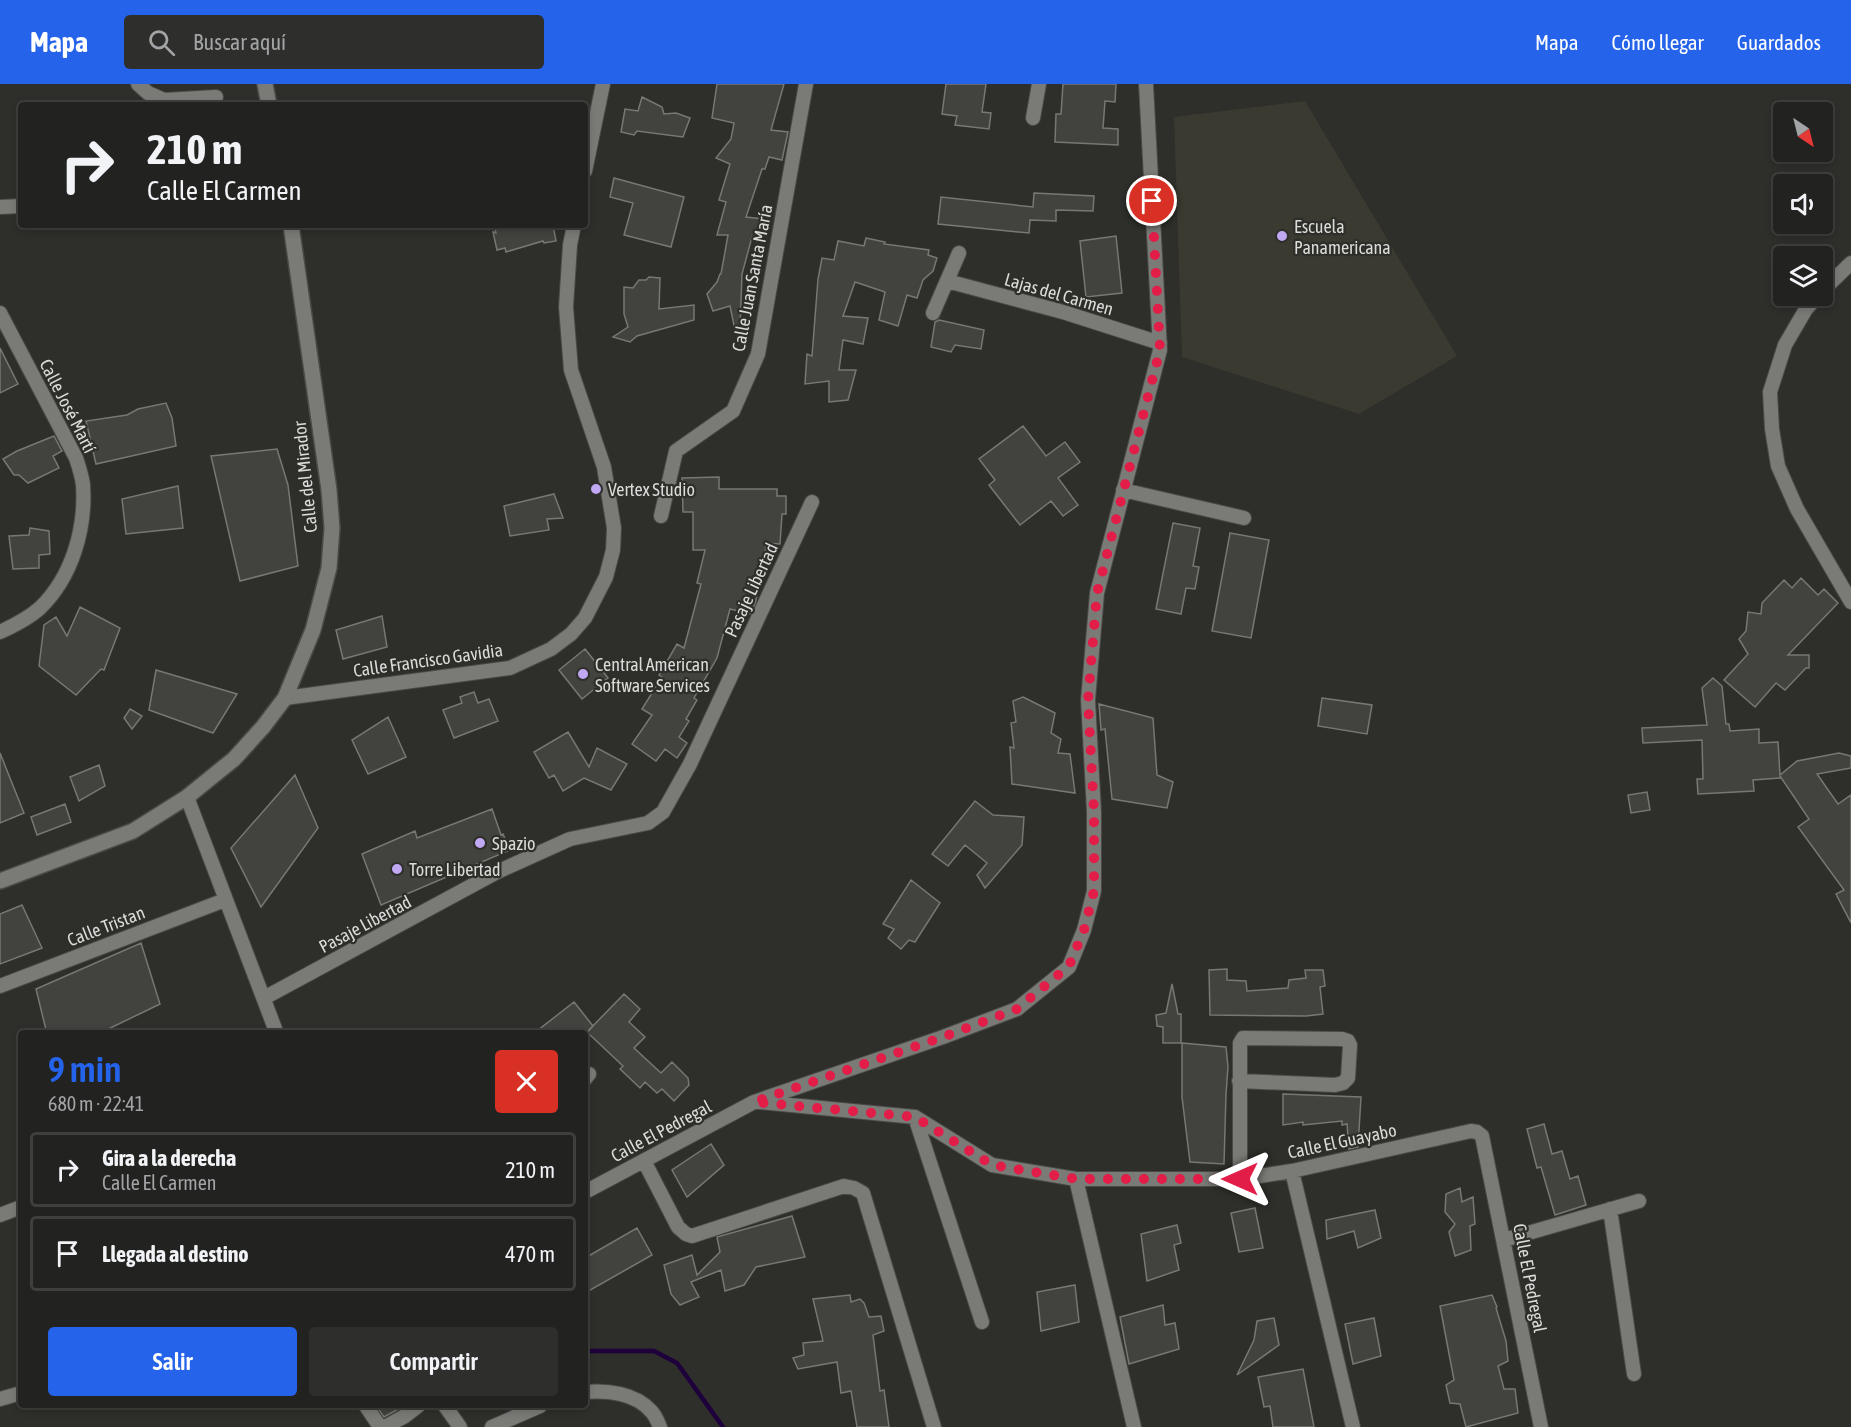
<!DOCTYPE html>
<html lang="es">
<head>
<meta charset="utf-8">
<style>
	body { margin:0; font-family:"Asap Condensed",sans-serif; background:#2e2f2d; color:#f1f3f6; height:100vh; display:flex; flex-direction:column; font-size:22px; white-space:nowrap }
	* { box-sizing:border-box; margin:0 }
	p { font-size:20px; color:#a2a4a5 }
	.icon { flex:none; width:33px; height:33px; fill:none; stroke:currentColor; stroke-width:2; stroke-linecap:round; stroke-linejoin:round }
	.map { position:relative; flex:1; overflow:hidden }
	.drawer { position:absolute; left:18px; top:946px; width:570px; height:378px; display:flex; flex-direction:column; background:#222220; border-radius:6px; box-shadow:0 3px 9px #0003,0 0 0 2px #3f3f3e }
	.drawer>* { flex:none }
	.hud { position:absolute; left:18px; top:18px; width:570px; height:126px; border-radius:6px; box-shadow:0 3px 9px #0003,0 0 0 2px #3f3f3e; background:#222220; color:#f1f3f6; overflow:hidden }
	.needle { width:39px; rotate:145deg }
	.tools { position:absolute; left:1773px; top:18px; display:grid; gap:12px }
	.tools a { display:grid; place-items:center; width:60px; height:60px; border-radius:6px; background:#222220; box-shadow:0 3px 9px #0003,0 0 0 2px #3f3f3e; font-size:30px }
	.pin { position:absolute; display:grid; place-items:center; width:51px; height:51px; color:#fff; margin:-26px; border:3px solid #fff; border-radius:50%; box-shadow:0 2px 6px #0007 }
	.me { position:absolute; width:66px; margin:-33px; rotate:270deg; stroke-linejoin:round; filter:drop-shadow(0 0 4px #0008) }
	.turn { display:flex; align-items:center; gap:21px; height:126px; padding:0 30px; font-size:27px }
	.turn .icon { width:78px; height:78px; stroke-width:2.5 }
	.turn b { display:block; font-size:42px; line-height:51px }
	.round { display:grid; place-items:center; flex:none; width:63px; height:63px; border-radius:6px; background:#2e2f2d }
	.overview { display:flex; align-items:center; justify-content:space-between; height:102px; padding:0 30px }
	h1 { font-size:36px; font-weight:600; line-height:45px; color:#2563eb }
	.button { display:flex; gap:12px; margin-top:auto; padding:12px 30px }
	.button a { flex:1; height:69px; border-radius:6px; background:#2563eb; color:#fff; font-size:24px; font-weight:600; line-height:69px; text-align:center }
	.button a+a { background:#2e2f2d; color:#f1f3f6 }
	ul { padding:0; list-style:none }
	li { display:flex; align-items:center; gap:18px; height:75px; margin:0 12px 9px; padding:0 18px; border:3px solid #3f3f3e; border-radius:6px }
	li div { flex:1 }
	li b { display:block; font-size:22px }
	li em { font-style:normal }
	header { display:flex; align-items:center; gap:36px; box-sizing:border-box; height:84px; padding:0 30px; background:#2563eb; color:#fff }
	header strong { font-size:28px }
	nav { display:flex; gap:33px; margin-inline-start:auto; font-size:21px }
	.search { width:420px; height:54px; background:#2e2f2d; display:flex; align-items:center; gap:15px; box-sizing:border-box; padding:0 21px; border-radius:6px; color:#a2a4a5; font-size:22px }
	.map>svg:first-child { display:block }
</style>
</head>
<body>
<header>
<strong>Mapa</strong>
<div class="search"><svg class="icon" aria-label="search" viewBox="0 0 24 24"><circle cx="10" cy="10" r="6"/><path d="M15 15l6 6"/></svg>Buscar aquí</div>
<nav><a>Mapa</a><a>Cómo llegar</a><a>Guardados</a></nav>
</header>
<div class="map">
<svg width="1851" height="1343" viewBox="0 0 1851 1343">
	<rect width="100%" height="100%" fill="#2e2e2a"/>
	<path fill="#3b3a31" d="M1305,17L1457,272L1359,330L1182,273L1174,33Z"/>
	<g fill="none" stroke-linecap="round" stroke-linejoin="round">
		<path stroke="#1e013c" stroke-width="4.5" d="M585,1267H654L677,1279L723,1343"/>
	</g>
	<path fill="#42423e" stroke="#787773" stroke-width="1.5" d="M717,0H784L771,46L788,48L782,76L769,73L765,85H762L746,133L764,135L758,153H752L742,190L740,245L735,246L730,222L713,227L707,210L717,198L720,190H721L728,151H717L726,118L719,116L730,80L716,74L731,55L734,39L712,34Z
		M946,0H986L982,28L991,29L989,45L955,41L957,32L942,30Z
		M1063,0H1116L1115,18L1105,17L1103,44L1118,45V61L1055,58L1056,30H1061Z
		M642,13L662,23L664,30L676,29L690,34L683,53L637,47L634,51L621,48L625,25L638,27Z
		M614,94L684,113L671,163L624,151L633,119L610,113Z
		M1034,109L1094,112L1093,127L1056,126V137L1030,136L1029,149L938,140L941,113L1033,123Z
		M494,141H553L556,157L544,159L543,157L506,168L505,164L497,166L493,148L496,149Z
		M1116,152L1122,209L1086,213L1080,157Z
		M866,154L885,158L884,160L929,166L928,171L937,174L933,187L923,196L917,214L907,211L898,242L879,236L885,208L855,198L843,232L868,234L863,260L843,256L839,286H856L848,316L829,318V297L805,300L807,270L812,272L818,195L822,174L834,176L838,157L864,162Z
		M649,193L660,194L659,225L694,221V236L637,252L630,258L613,253L628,243L624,230V203L633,204L639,196H646Z
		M939,236L984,246L981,265L955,261L951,268L931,263L935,238Z
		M0,264L18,300L0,309Z
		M166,319L172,334L176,362L96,380L86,337L127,331L138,325Z
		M1023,342L1046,372L1065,358L1080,378L1058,394L1078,421L1063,432L1051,417L1020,441L989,401L995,396L979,375Z
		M54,352L62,367L53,372L59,384L28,399L19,391H14L3,375L17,367Z
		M277,365L288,401L298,482L240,497L211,372Z
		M719,393V405H777V412H786V430H782L780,460L766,459L764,483L755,520L750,530L730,525L717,574L694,614L697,616L686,635L689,637L679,653L687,659L677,674L665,665L656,677L632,660L652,631L642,625L662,593L659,591L677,560L684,564L701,500L697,499L705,466H693V428H683L682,394Z
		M178,402L183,444L126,450L122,415Z
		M554,410L563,434L547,435L549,446L510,452L504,422Z
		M1173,439L1200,444L1193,482L1199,483L1195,505L1186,504L1181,530L1156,525Z
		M30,444L49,447L50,470L39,471V484L13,485L9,452L29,451Z
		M1230,449L1269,456L1251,554L1212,547Z
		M1801,494L1818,511L1824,505L1838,519L1788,571H1809V584H1806L1785,606L1776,599L1755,623L1724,596L1748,570L1739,555L1746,547L1748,528L1761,530L1762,519L1784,496L1792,504Z
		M80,523L120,544L104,586L101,585L76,611L39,582L44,541L56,533L67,552Z
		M382,532L387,563L343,575L336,546Z
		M585,565L608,594L582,615L559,586Z
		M156,586L237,610L213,649L149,626Z
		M1713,594L1722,602L1726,640H1729L1730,647L1759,645V659L1778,658L1780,691L1797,677L1839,669L1851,672V684L1817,690L1838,720L1851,711V839L1836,810L1844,806L1798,743L1809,735L1780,692V694L1753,696L1754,707L1698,710L1697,695H1703L1702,656L1643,659L1642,644L1707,641L1702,604Z
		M474,608L478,619L489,615L498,637L454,654L443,626L462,619L460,613Z
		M1023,613L1055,629L1051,649L1061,655L1058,669L1070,670L1075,709L1012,700L1010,663L1014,664L1011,639L1016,638L1013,617Z
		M1322,614L1372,621L1367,650L1318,642Z
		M1099,620L1153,634L1157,691L1173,698L1167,724L1112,715L1105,645L1101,646Z
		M130,625L142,632L132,645L124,634Z
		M388,633L406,673L368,690L352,656Z
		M568,648L589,683L597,664L627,680L611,706L584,694L563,707L554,691L549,694L534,668Z
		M0,669L24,729L0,739Z
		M99,681L105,702L79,717L70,693Z
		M295,691L318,744L261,823L231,764Z
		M1647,708L1650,726L1631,729L1628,711Z
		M975,717L993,731L1024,733L1022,761L985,804L977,791L987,779L965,761L948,782L932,770Z
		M65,720L71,738L37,751L31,733Z
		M492,725L501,751L503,750L510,766L381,821L362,770L415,747L417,754Z
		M911,796L940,819L915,858L909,856L901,865L888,854L894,845L883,840Z
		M22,821L42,864L0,880V830Z
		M141,859L160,920L98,950H47L36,905Z
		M1227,885V896L1246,897L1247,907L1288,904L1289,896L1306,894L1305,886H1323L1325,902L1320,903L1323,930L1306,932L1210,931L1209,886Z
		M1172,900L1178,930H1181V959H1163V943L1157,942L1156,931L1166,929Z
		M624,910L640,925L629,938L645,953L634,964L661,989L672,978L688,994L689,1001L674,1017L662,1005L657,1009L645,998L640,1004L620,985L623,982L587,948Z
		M574,918L593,942L586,950H533Z
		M1182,959L1226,963L1228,983L1226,1010L1224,1080L1190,1078L1182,1013Z
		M1283,1010L1361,1013L1358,1063L1349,1065L1347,1040L1342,1041V1037L1303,1041V1038L1283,1041Z
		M1544,1040L1552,1070L1562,1067L1570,1095L1578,1092L1586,1121L1555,1131L1541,1083L1537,1084L1527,1045Z
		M711,1060L724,1081L687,1113L672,1086Z
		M1460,1104L1462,1118L1473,1113L1475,1140L1470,1142L1471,1166L1455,1172L1449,1148L1455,1140L1445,1128L1446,1110Z
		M1255,1124L1263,1164L1239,1168L1231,1129Z
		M1375,1126L1381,1154L1358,1164L1354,1147L1327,1155L1326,1136Z
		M792,1132L805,1173L756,1183L744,1201L725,1207L721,1186L691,1198L699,1213L680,1221L671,1210L664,1181L692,1171L697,1191L720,1168L717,1153Z
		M1177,1141L1181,1159L1174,1161L1179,1186L1147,1197L1141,1150Z
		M637,1144L652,1171L585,1209V1174Z
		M1075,1201L1079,1238L1041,1247L1037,1208Z
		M850,1211L851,1218L860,1215L864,1219L869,1233L881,1232L884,1247L873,1251L880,1307L884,1306L889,1343H857L851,1307L841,1309L837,1278L798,1285L793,1274L804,1271L803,1259L823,1257L813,1215Z
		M1492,1211L1497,1223L1496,1224L1506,1257L1508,1277L1498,1282L1504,1305H1515L1518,1329L1466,1343L1460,1320L1450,1319L1446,1301L1454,1296L1440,1222Z
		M1163,1221L1165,1241L1175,1239L1179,1265L1129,1280L1120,1233Z
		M1274,1234L1279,1261L1237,1291L1254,1256L1257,1237Z
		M1374,1234L1381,1272L1353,1280L1345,1240Z
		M1303,1285L1314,1343H1273L1270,1322L1264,1323L1258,1293Z
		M376,1322H404L384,1333Z"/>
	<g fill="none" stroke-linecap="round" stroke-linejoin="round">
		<defs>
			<path id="street" d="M138,0L148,9L164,16L216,13
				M1033,34L1039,0
				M585,87L603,0
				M0,123L21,122
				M947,197L1063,228L1160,259
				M1822,207L1851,179
				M1818,212L1806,225L1785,261L1770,308L1772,345L1778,382L1797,425L1851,518
				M0,229L76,374C79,383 82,392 83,401C86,445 72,493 40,524C29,534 13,542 0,548
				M933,229L959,169
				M1123,406L1244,434
				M661,432L676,367L733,327L758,270L806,0
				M285,614L510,584L551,565L571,550L585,534L606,493L613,466L614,444L604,383L571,286L566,223L570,161L574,141
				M187,713L277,950
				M0,902L225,816
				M264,914L497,788L570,755L648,739L663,728L690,680L812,418
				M585,995L589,990
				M1239,997L1335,1001L1343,999L1348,994L1350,961L1348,957L1342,955L1243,954L1240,959V1095
				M759,1018L915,1033L992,1081L1076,1095H1240L1292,1087L1471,1047L1477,1048L1482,1052L1541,1343
				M915,1033L982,1238
				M644,1077L678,1143L686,1150L692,1152L844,1102L854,1104L863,1109L934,1343
				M1292,1087L1353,1343
				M1076,1095L1134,1343
				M585,1108L754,1018L943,953L1017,925L1069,883L1084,846L1094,807V728L1088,616L1097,509L1160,266L1146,0
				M1610,1125L1634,1290
				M0,1131L21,1123
				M1504,1156L1639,1117
				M585,1308C607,1306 635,1309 651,1327C655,1331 658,1338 660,1343
				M0,1315L21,1309
				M366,1322L380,1343
				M445,1322L460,1343
				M385,1343L405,1332L418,1322
				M492,1343L540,1322"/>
			<path id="secondary" d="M265,0L269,21
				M0,797L133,747L187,713L234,675L263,643L285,614L313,546L329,484L332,444L329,406L291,141"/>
		</defs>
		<use href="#street" stroke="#494946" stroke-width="16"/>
		<use href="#secondary" stroke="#494946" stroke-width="18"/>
		<use href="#street" stroke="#7a7a76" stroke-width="14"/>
		<use href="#secondary" stroke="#7a7a76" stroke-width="15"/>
	</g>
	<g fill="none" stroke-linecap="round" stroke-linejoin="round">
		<path stroke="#e11d48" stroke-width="10" stroke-dasharray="0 18" d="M1152,117L1160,266L1097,509L1088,616L1094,728V807L1084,846L1069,882L1017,925L943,953L754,1018L915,1033L992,1081L1076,1095H1240"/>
	</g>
	<g fill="#c1a8f3" stroke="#2e2e2a" stroke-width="2">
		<circle cx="1282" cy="152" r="6"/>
		<circle cx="596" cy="405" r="6"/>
		<circle cx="583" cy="590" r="6"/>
		<circle cx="480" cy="759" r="6"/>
		<circle cx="397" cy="785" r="6"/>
	</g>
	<g text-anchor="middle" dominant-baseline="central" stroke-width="4.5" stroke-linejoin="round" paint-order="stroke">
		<g font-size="18" fill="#dbdbd9" stroke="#2e2e2a" text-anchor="start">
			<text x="1294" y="142">Escuela<tspan x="1294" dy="21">Panamericana</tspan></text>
			<text x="608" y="405">Vertex Studio</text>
			<text x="595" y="580">Central American<tspan x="595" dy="21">Software Services</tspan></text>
			<text x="492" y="759">Spazio</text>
			<text x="409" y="785">Torre Libertad</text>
		</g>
		<g font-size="18" fill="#dbdbd9" stroke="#2e2e2a">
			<text transform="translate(752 194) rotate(-79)">Calle Juan Santa María</text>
			<text transform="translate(1059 210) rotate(16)">Lajas del Carmen</text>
			<text transform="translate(68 322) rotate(63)">Calle José Martí</text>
			<text transform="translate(305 393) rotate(-96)">Calle del Mirador</text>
			<text transform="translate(751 506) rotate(-65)">Pasaje Libertad</text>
			<text transform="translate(428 576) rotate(-8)">Calle Francisco Gavidia</text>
			<text transform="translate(365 840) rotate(-28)">Pasaje Libertad</text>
			<text transform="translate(106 842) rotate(-21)">Calle Tristan</text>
			<text transform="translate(661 1047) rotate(-28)">Calle El Pedregal</text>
			<text transform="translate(1342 1057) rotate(-12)">Calle El Guayabo</text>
			<text transform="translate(1530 1194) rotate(79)">Calle El Pedregal</text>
		</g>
	</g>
</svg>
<div class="tools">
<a><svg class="needle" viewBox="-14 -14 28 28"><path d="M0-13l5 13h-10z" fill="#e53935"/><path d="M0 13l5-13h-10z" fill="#a2a4a5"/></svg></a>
<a><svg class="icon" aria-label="sound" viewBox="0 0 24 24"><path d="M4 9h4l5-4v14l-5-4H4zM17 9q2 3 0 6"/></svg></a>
<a><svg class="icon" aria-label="layers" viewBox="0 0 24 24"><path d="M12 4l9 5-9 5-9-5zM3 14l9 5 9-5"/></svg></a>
</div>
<div class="pin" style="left:1152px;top:117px;background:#d93025"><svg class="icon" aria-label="arrive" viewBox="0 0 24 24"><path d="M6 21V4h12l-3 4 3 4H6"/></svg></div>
<svg class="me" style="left:1240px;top:1095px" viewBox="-20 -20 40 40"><path d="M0-17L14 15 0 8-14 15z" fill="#e11d48" stroke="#fff" stroke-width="4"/></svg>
<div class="hud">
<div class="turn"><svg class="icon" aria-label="right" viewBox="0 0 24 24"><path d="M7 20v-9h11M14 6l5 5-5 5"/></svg><div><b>210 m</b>Calle El Carmen</div></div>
</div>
<section class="drawer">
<div class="overview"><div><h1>9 min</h1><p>680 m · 22:41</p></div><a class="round" style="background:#d93025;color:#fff"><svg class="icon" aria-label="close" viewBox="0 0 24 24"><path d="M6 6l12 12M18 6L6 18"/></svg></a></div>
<ul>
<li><svg class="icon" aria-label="right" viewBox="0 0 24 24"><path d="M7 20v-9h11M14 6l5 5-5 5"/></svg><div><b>Gira a la derecha</b><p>Calle El Carmen</p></div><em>210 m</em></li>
<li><svg class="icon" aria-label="arrive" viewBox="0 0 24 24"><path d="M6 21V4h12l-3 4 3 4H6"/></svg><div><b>Llegada al destino</b></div><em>470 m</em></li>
</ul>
<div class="button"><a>Salir</a><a>Compartir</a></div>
</section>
</div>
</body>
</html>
